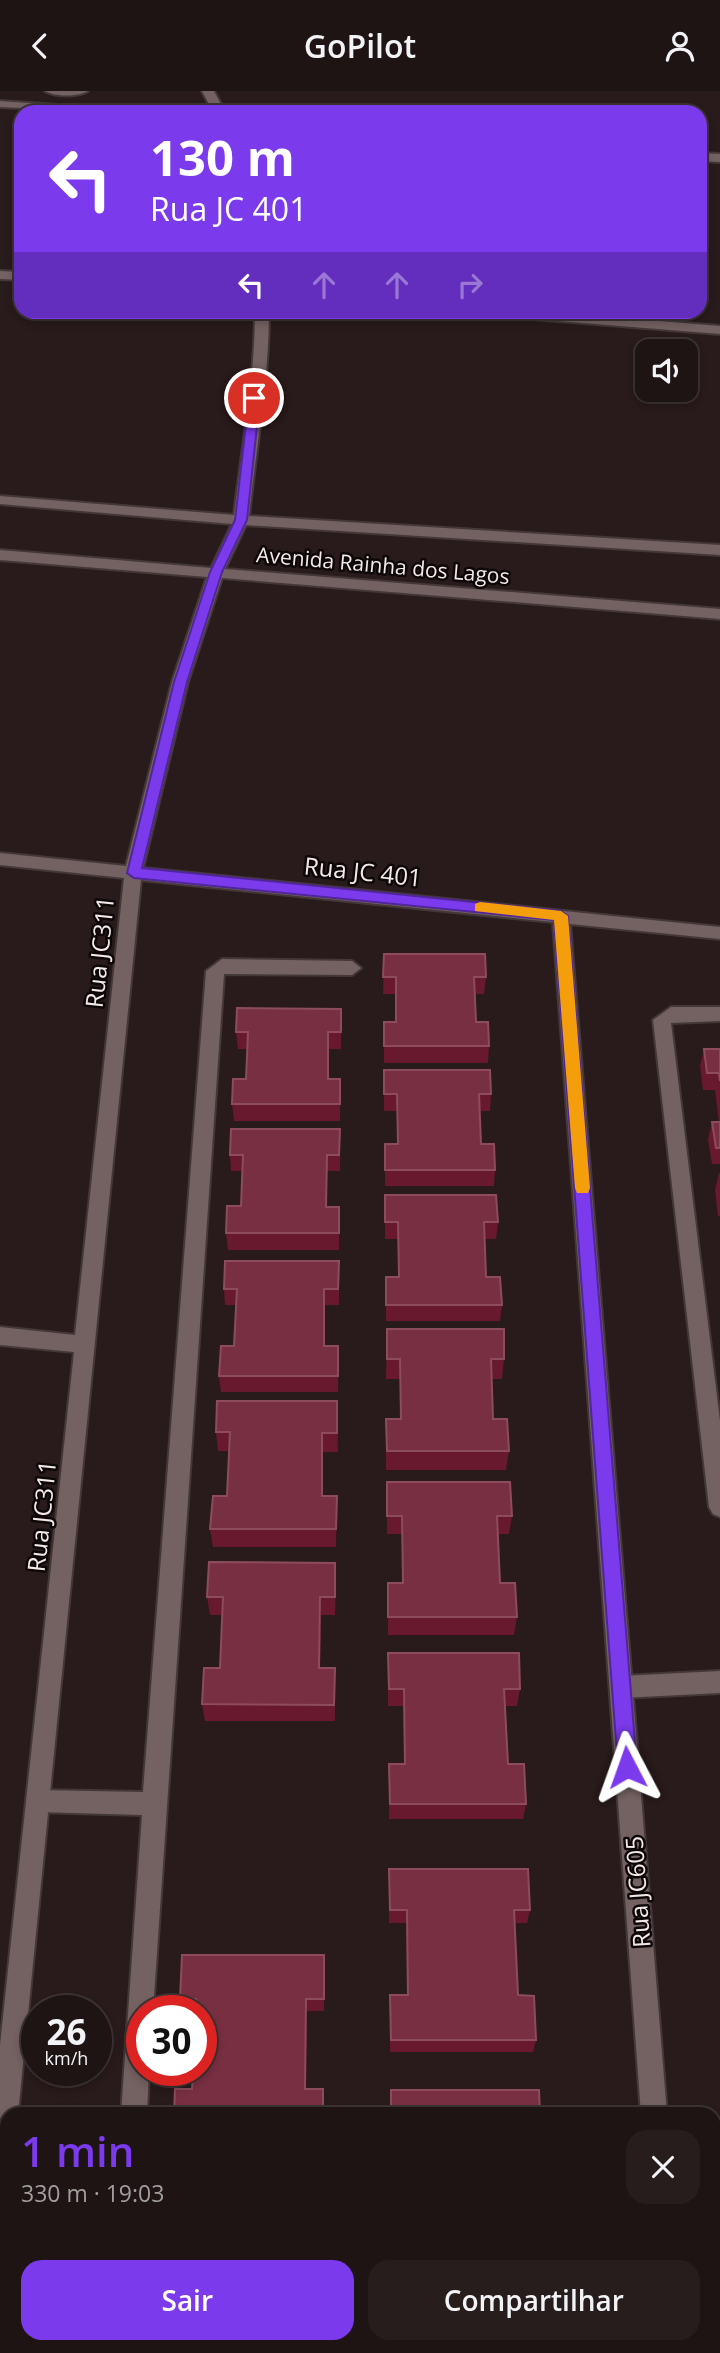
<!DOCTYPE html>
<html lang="pt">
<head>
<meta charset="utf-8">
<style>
	body { margin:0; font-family:"Open Sans",sans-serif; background:#271d1d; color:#f1f3f6; height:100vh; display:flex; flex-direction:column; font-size:26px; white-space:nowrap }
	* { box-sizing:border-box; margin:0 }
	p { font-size:23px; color:#a19ea0 }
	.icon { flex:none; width:38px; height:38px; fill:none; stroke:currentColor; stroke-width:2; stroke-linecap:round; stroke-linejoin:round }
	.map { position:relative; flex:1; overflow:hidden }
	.details { position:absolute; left:0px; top:2016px; width:721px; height:247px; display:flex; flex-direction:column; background:#1f1414; border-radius:21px 21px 0 0; box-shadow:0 4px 10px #0003,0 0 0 2px #3c3334 }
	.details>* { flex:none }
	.banner { position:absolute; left:14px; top:14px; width:693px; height:214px; border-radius:21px; box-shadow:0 4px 10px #0003,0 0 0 2px #3c3334; background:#7c3aed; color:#fff; overflow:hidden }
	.buttons { position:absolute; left:635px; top:248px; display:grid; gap:14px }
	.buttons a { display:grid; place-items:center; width:63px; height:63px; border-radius:14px; background:#1f1414; box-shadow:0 4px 10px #0003,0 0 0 2px #3c3334; font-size:35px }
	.speed { position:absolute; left:21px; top:1904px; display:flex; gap:14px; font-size:35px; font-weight:700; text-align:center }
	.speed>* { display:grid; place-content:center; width:91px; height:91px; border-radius:50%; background:#1f1414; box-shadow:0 4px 10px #0003,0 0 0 2px #3c3334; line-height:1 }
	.speed small { font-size:18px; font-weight:400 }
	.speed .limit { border:10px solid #d22; background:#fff; color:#111 }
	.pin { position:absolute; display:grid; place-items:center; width:60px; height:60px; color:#fff; margin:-30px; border:4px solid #fff; border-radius:50%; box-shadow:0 2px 7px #0007 }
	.me { position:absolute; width:77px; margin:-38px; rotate:356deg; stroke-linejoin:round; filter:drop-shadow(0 0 5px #0008) }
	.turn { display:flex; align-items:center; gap:24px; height:147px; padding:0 21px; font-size:32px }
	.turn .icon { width:91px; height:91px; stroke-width:2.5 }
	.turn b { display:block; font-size:49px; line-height:60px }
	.lanes { display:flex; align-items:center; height:66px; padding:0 21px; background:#0003; justify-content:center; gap:35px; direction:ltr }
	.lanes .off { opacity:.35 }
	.round { display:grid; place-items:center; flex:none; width:74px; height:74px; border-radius:21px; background:#271d1d }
	.overview { display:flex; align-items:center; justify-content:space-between; height:119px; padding:0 21px }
	h1 { font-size:42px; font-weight:600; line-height:52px; color:#7c3aed }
	.primary-button { display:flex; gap:14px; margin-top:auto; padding:14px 21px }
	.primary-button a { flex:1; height:80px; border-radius:21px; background:#7c3aed; color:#fff; font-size:28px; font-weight:600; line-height:80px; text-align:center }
	.primary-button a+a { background:#271d1d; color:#f1f3f6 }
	header { display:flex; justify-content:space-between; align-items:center; height:91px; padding:0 21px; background:#1f1414; font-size:32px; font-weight:600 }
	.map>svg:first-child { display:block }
</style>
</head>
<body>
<header><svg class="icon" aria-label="back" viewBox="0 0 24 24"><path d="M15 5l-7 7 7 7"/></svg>GoPilot<svg class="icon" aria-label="person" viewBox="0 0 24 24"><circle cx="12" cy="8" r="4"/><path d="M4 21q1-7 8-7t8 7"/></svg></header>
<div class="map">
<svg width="720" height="2262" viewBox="0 0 720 2262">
	<rect width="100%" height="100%" fill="#291a1b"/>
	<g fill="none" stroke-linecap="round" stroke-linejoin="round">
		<defs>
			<path id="service" d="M45,0H88C78,6 55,6 45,0Z
				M222,868L352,870L361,877L352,884L224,883L153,1920H142V1979H149L147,2023H121L142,1724L38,1721L30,1718L26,1710L30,1702L38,1699L143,1701L206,880Z
				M671,916H720V930L671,932L720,1330V1426L713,1423L709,1416L653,929Z
				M720,1580V1602L621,1607L613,1604L610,1596L613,1588L621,1585Z
				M105,2256H131V2262H105Z"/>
			<path id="minor" d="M202,0H214L225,21H213Z
				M0,10L102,17L108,21L0,16Z
				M700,62L720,63V71L700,70Z
				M0,180L21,181V189L0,188Z
				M255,220H269C269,289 256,357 249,425L720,454V464L246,434L225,478L720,518V528L222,487L188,591L143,777L720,836V848L570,833L667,2023H641L553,831L141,789L18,2023H7V2085L0,2088V1954L74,1261L0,1254V1236L75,1244L124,787L0,774V762L126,775L172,591L207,486L0,469V459L211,477L232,433L0,413V405L234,424C242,356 255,288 255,220Z
				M476,220H537L720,235V243L482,224Z
				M659,2256H685L686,2262H660Z"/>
		</defs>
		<use href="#service" stroke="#433738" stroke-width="4"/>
		<use href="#minor" stroke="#433738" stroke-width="4"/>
		<use href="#service" fill="#746162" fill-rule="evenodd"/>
		<use href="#minor" fill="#746162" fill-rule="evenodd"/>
	</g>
	<path fill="#69192e" d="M384,863L486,886L484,903H475L476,931L489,955L488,972H384V931H396L395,903H383Z
		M341,918V958H329L328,988H340V1030H234L232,1013L246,988L248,958H238L236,941Z
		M704,958H720V1073H712L708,1048L712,1031H719L715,999H703L700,975Z
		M384,979L491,1003L490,1020H480L481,1053L495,1079L494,1095H385V1053H397V1020H384Z
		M340,1038V1080H327V1116H339V1159H228L226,1142L241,1115L242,1080H231L230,1064Z
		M719,1082H720V1125H718L715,1099Z
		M385,1104L498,1131L496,1148H485L486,1186L502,1214L500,1230H386V1186H398V1148H385Z
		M339,1170V1214H325L324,1255H338V1301H221L219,1285L234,1255L237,1214H225L224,1198Z
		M387,1238L504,1268L502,1288H492L493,1328L509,1360L506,1379H386V1328H400V1288H386Z
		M337,1310L338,1361H323V1405H337L336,1456H213L210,1438L227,1405L229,1360H218L216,1341Z
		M387,1391L512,1425L509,1443H498L500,1492L517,1526L514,1544H388V1492H402V1443H387Z
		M336,1490L335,1524H321L320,1577L335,1594V1630H205L202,1613L220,1577L222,1524H210L207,1506Z
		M388,1562L520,1598L517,1615H505L508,1673L526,1713L523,1728H389V1673H404L403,1615H388Z
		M389,1778L530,1819L527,1832H515L518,1904L536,1949L533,1961H390V1904H407L406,1832H389Z
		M324,1864V1920H307L306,1998H323V2023H174L192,1998L201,1920H183L180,1908Z"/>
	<path fill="#49101e" d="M322,1342L323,1361L322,1424Z
		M337,1405V1424L336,1456V1438Z
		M320,1506L321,1524L319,1594V1577Z
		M324,1864L325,1876L324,1920Z
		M306,1908L307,1920L306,2008L305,1998Z"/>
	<path fill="#782f42" stroke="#8c4c5d" stroke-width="2" d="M384,863H485L486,886H474L476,931H488L489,955H384V931H396V886H383Z
		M237,917L341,918V941H328V988H340V1013H232L233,988H246L248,941H236Z
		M704,958H720V990L719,982H707Z
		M384,979H490L491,1003H479L481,1053H494L495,1079H385V1053H398L397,1003H384Z
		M712,1031H720V1057H716Z
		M231,1038H340L339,1064H327L326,1116H339V1142H226L227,1115H241L243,1064H230Z
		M385,1104H496L498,1131H484L486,1186H500L502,1214H386V1186H399L398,1131H385Z
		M225,1170H339L338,1198H324V1255H338V1285H219L221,1255H234L237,1198H224Z
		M387,1238H504V1268H491L493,1328H507L509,1360H387L386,1328H401L400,1268H387Z
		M217,1310H337V1342H322V1405H337L336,1438H210L213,1405H227L230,1341H216Z
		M387,1391H510L512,1425H497L500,1492H515L517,1526H388V1492H403L402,1425H387Z
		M209,1471L335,1472V1506H320L319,1577H335L334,1614L202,1613L204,1577H220L223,1506H207Z
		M388,1562H519L520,1598H504L508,1673H524L526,1713H390L389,1673H405L404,1598H389Z
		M389,1778H528L530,1819H514L518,1904L534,1905L536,1949H391L390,1904H408L407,1819H390Z
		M182,1864H324V1908H306L305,1998H323V2023H174L175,1998H192L193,1979H201V1920H196V1908H180Z
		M391,1999H539L540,2023H391Z
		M161,2256H319V2262H161Z
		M393,2256H551L552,2262H394Z"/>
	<path fill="#7c3aed" stroke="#51269a" stroke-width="2" d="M254,304L260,307L247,429L222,481L187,591L142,777L561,820L568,825L637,1676L634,1682L627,1685L621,1682L618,1676L554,829L134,787L127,782L174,591L210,481L235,429L249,307Z"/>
	<path fill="#f59e0b" d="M480,811L561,820L568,825L590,1097L588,1102H577L575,1097L554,829L475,820V813Z"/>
	<g text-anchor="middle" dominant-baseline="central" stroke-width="5" stroke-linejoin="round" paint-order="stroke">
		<g font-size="21" fill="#f4e9ea" stroke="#0d0707">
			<text transform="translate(383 474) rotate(5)">Avenida Rainha dos Lagos</text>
		</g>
		<g font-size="24" fill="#f4e9ea" stroke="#0d0707">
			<text transform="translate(363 780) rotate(6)">Rua JC 401</text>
			<text transform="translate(99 861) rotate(-84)">Rua JC311</text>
			<text transform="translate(41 1425) rotate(-84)">Rua JC311</text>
			<text transform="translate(637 1801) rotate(-94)">Rua JC605</text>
		</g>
	</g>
</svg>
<div class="buttons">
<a><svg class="icon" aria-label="sound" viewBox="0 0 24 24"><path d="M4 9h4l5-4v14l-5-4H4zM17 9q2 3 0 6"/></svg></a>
</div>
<div class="speed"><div>26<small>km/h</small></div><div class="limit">30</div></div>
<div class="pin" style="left:254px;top:307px;background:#d93025"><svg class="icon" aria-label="arrive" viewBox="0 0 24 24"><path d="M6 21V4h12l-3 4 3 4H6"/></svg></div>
<svg class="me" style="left:627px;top:1676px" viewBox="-20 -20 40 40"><path d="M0-17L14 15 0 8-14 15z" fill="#7c3aed" stroke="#fff" stroke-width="4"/></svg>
<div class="banner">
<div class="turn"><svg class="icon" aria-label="left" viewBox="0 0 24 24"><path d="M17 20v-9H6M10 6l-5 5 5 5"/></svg><div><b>130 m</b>Rua JC 401</div></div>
<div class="lanes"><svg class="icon" aria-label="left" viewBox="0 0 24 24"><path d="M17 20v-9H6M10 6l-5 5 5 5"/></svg><svg class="icon off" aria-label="ahead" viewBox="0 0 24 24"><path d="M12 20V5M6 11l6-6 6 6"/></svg><svg class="icon off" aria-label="ahead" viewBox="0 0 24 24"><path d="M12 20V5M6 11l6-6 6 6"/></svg><svg class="icon off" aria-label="right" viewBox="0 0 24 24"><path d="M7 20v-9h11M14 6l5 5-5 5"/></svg></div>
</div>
<section class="details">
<div class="overview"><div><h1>1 min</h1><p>330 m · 19:03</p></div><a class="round"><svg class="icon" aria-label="close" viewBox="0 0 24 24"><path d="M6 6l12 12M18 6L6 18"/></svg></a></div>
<div class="primary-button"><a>Sair</a><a>Compartilhar</a></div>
</section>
</div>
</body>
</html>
